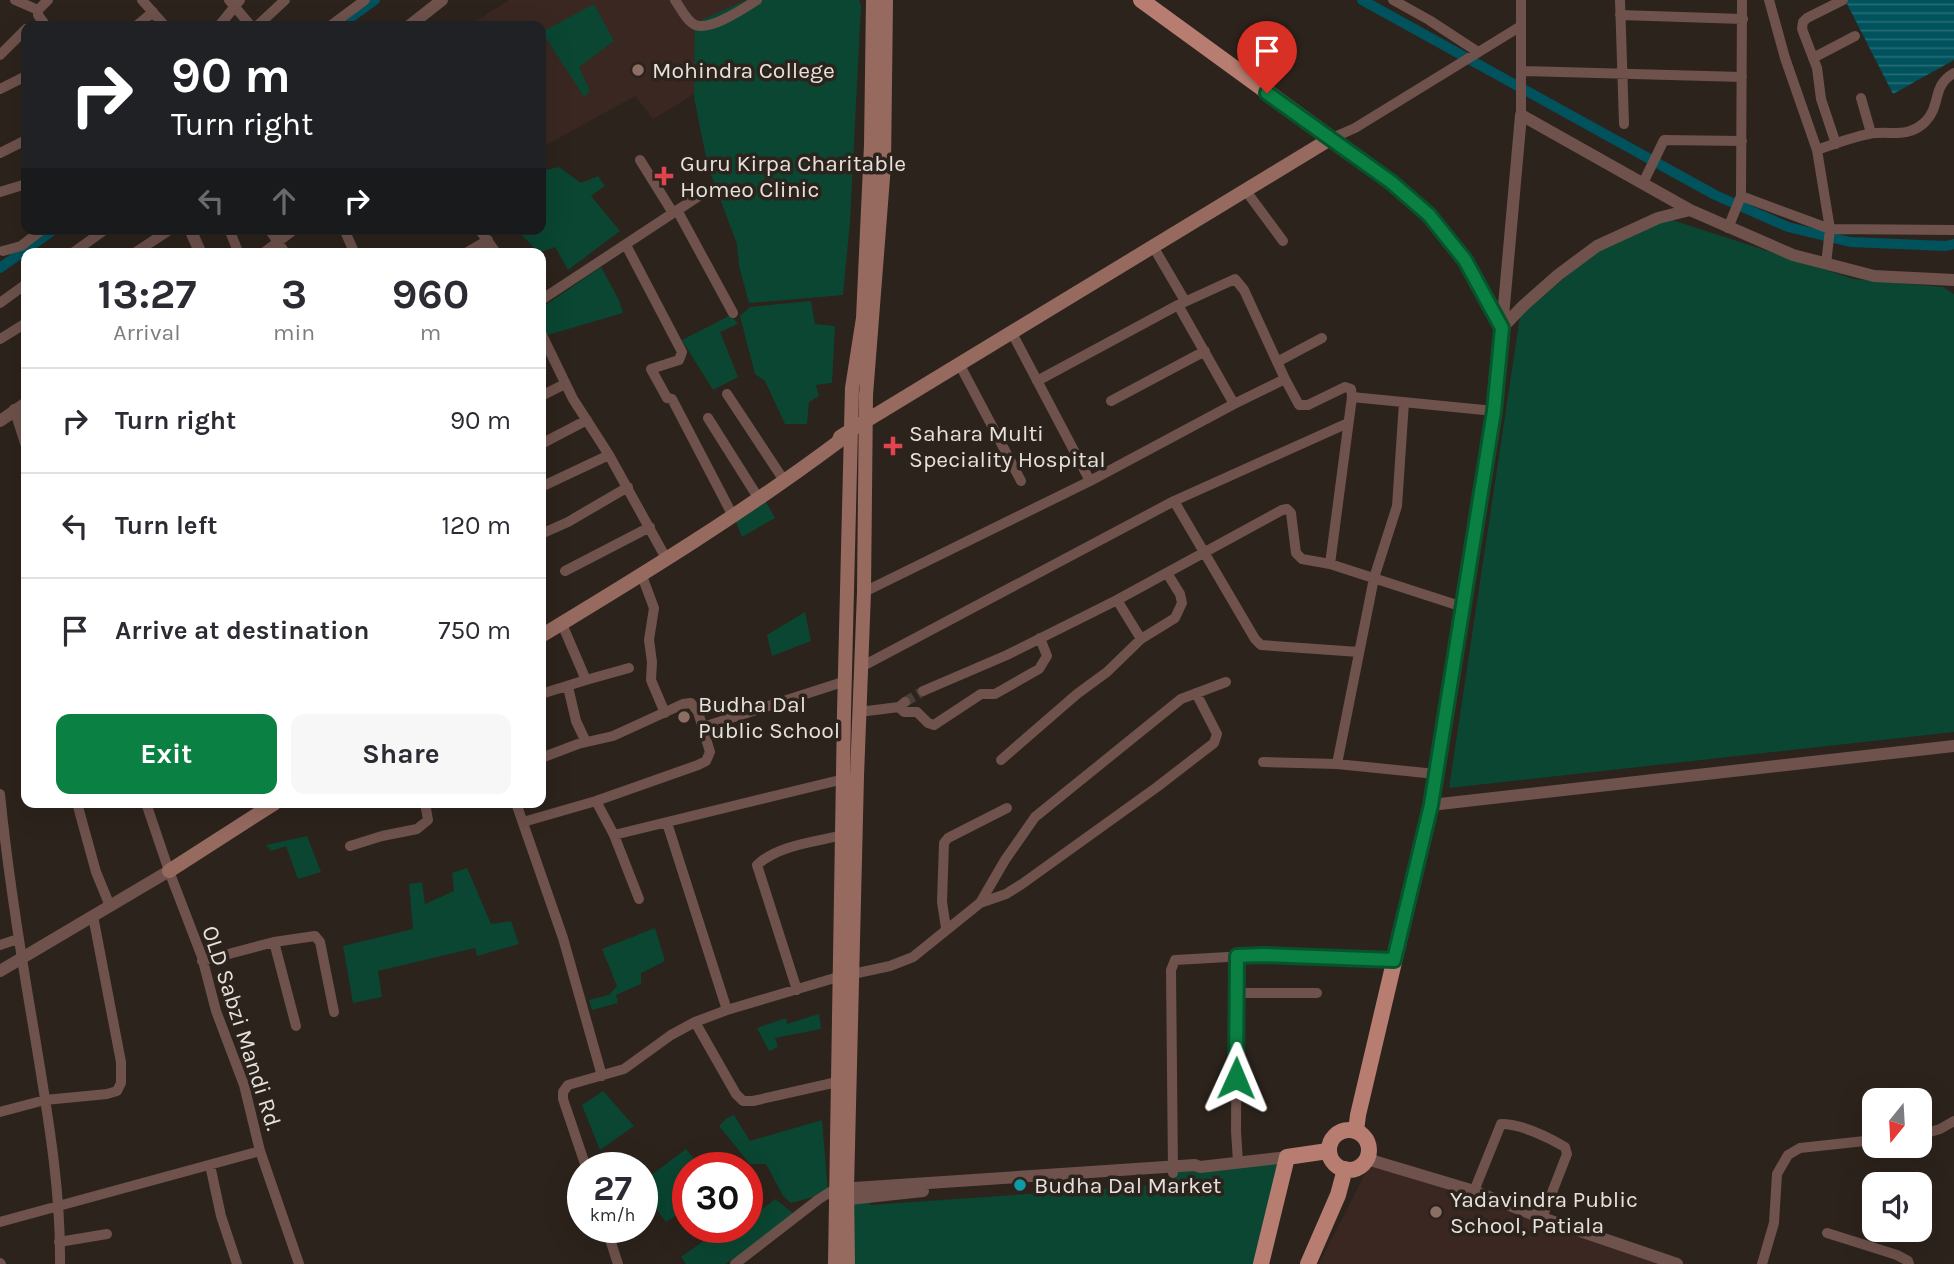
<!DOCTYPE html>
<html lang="en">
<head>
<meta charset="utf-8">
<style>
	body { margin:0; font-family:Karla,sans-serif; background:#f7f7f7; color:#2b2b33; height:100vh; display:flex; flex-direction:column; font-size:26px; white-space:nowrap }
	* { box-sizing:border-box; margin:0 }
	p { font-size:23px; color:#7c7c81 }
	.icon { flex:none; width:38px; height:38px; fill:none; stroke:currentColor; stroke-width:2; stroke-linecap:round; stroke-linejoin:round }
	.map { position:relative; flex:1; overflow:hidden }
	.drawer { position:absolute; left:21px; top:248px; width:525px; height:560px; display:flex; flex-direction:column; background:#fff; border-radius:14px; box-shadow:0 7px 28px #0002 }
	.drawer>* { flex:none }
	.top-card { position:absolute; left:21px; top:21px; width:525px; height:214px; border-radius:14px; box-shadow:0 7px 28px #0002; background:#202124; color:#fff; overflow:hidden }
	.needle { width:46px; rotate:198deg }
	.fabs { position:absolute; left:1862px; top:1088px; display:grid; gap:14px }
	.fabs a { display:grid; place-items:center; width:70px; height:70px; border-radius:14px; background:#fff; box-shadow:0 7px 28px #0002; font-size:35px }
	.speed { position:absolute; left:567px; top:1152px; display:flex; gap:14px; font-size:35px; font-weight:700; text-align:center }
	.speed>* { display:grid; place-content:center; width:91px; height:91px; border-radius:50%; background:#fff; box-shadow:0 7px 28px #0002; line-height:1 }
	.speed small { font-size:18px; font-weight:400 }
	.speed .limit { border:10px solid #d22; background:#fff; color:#111 }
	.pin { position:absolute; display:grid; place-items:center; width:60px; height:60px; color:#fff; margin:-72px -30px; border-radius:50% 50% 50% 0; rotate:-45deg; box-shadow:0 0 7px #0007 }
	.pin .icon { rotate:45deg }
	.me { position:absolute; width:77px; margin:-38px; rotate:1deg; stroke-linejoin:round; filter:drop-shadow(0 0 5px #0008) }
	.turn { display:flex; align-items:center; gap:24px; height:147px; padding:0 35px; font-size:32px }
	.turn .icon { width:91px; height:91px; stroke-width:2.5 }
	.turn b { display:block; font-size:49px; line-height:60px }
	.lanes { display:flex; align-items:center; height:66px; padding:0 35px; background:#0003; justify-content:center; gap:35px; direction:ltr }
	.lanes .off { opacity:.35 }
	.eta { display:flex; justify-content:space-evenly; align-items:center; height:119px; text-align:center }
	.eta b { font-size:42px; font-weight:700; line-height:49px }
	.primary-button { display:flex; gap:14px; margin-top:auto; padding:14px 35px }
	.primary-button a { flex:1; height:80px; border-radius:14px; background:#0b8043; color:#fff; font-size:28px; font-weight:700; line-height:80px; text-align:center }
	.primary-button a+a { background:#f7f7f7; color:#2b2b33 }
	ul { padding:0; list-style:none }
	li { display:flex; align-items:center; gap:21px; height:105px; padding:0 35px; border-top:2px solid #e1e1e2 }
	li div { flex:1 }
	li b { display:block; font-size:26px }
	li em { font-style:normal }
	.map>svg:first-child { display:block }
</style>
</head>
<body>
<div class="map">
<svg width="1954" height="1264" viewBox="0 0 1954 1264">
	<defs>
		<pattern id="water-rules" width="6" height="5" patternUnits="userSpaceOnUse" patternTransform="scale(1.75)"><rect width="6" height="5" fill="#00525d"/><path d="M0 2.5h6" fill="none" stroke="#256b74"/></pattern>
	</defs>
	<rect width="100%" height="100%" fill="#2c231c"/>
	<path fill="#3a2721" d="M510,0H810L779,43L653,119L635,96L541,148V26H467Z
		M1372,1160L1679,1264H1319Z"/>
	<path fill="#0a4632" d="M746,0H859L861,6L850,222L843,295L749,303L739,266L737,244L708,167L694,97L695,23Z
		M594,4L614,41L579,67L590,91L584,97L542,32Z
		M559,167L581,183L598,176L605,186L591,196L620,231L568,270L555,247L539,253L516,229H541V171Z
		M1663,217L1854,279L1943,287L1954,294V732L1449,788L1520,316L1596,251Z
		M601,267L619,300L623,313L544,336L541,329V308Z
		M811,301L815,324L835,326L832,383L816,385L819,396L809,402L807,424H785L765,381L755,374L740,316L750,307Z
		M731,315L738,324L720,332L738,377L713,390L682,340Z
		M766,502L775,518L742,537L736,522Z
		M805,612L811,641L772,656L767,635Z
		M307,836L321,872L298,879L286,846L271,851L266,845Z
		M467,868L491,924L511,921L519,944L477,956L475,948L378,971L382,997L353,1003L343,946L413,929L409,884L422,882L425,904L454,891L452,873Z
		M655,928L665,961L641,973V984L616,995L618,1003L592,1010L589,1000L609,995L617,986L602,949Z
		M819,1014L821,1029L775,1038L778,1047L769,1051L757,1028L786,1018L787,1024Z
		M603,1091L634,1126L600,1150L582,1105Z
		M734,1115L750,1141L822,1120L828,1193L791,1203L783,1196L766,1164H750L719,1126L727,1118Z
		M686,1149L701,1167H688V1208L666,1222L642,1190V1182Z
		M1282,1156L1259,1264H842L841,1197L871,1198L870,1205L1172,1184V1164Z
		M775,1199L793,1213L751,1248L725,1264H686L681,1257L723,1227H747V1221Z"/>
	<path fill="url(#water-rules)" d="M1845,0H1954V60L1893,94Z"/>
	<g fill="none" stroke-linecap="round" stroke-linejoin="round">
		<path stroke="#00525d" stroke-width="10" d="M1362,0L1715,195L1788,227L1850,242L1946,246L1954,244
			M339,26L375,0
			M0,268L55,229"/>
		<path stroke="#484039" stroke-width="10" stroke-dasharray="10 5" stroke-linecap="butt" d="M905,702L923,691"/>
		<path stroke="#6e524b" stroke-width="10" d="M15,0L38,10
			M142,0L165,26
			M229,0L251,26
			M675,0C680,7 685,18 692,23C706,35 744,8 757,0
			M1393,0L1429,20L1478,52
			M1620,0L1624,124
			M1769,0L1785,58L1817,150L1830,229L1826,264
			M1620,15L1743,19
			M46,26L38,15V10L48,0
			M136,26L153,12
			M219,26L240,0
			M257,26L285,0
			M330,26L365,0
			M0,55L26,29
			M1813,58L1855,36
			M1521,71L1742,77
			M0,89L26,76
			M1861,98L1871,133
			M1521,115V0
			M1330,139L1355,128L1521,26
			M1836,144L1821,99L1817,68L1802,29L1803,22L1807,18L1843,0
			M1817,150C1834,144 1852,137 1869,134C1890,130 1907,139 1925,122C1942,105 1931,86 1954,73
			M0,153L26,140
			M640,160L673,213
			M1643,183L1664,140L1742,141
			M1246,191L1283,241
			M0,192L26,184
			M1741,196L1830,229L1954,230
			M677,210L733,313
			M1728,228L1741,196L1742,0
			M229,229L239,254
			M269,229L286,254
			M344,229L355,254
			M479,229L497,254
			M626,245L682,352L679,360L651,369L667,398L672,399L733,516
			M1154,248L1185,301
			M3,251L21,246L43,229
			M71,254L106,229
			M133,254L171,229
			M262,254L295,229
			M464,254L488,240
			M541,300L708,190
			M0,303L26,284
			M1178,305L1234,404
			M541,333L573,399L609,455L667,560
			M1012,333L1090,481
			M0,339L26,323
			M1277,362L1322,338
			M963,371L1021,481
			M1037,381L1178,305L1235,279L1244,290L1285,379L1299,405H1308L1345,387L1351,389L1352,397L1494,411
			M727,394L785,482
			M541,396L565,384
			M1352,397L1330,564L1463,607
			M1111,401L1205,351
			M14,409L26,446
			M708,418L759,499
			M541,444L587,420
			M541,487L609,455
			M1174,501L1255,639L1261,645L1359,652
			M541,534L568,522L628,487
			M565,571L650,527
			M642,576L654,608L649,640L652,662L651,680L665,713
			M864,592L1090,481L1234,404L1285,379
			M1117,600L1141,639
			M562,624L586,680L629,668
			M861,667L1174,501L1348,423
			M568,687L576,721L586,742
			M923,691L1007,655L1117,600L1282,510L1287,509L1291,513L1296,553L1302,559L1330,564
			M541,694L586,680
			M899,707L904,712H917L928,723L934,725L981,694H995L1039,669L1047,656L1040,638
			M859,712L899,707L905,702
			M703,727L846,681
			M1001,760L1077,694L1107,672L1141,639L1175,618L1182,603L1180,594L1167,573
			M1263,762L1337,764L1436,774
			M1337,764L1374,578L1397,506L1404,402
			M0,794C8,876 21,956 35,1037C47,1111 61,1188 60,1264
			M596,801L614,835L639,899
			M77,803L96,872L110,906
			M146,803L169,871L202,957L216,1011L244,1085L260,1151L299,1264
			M516,803L563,938L602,1076
			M523,822L596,801L698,765L706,761L710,752L698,712L691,703L683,704L613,736L578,744L541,758
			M667,823L727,1010
			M614,835L844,779
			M350,846L382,836L417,829L428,820L425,803
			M980,903L1005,860L1035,817L1181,699L1226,682
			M946,928L942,902L944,843L948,838L1007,808
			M274,942L296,1026
			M0,945L18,939
			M1237,956L1236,1131L1238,1162
			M202,961L274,942L315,936L320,942L334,1012
			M853,974L890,966L913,957L980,903L1006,894L1022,884L1157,787L1214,743L1217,734L1196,693
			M797,990L757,865C778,845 815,842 843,835
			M1237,993H1317
			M837,1082L753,1101H743L736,1094L695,1022L727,1010L838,977
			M0,1112L45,1100L107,1094L117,1091L121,1083V1062L93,916
			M1920,1135L1940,1129L1954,1121
			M210,1165L221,1216L237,1264
			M586,1167L563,1099V1092L568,1085L624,1069L671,1035L695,1022
			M1173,1173L1171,970L1175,960L1263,955L1394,960
			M1474,1191L1501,1124C1521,1124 1548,1137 1565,1147L1567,1154L1542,1218
			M0,1222L260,1151
			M606,1227L618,1264
			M1827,1233L1897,1255L1908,1261L1909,1264
			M59,1242L107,1234
			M0,1263L1,1264
			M735,1264L819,1199L835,1189
			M1762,1264L1774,1223L1777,1174L1788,1155L1800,1148L1874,1140"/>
		<path stroke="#6e524b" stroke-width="12" d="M409,26L442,0
			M190,229L201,254
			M1502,328L1523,306L1558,275L1597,246L1658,218L1690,210L1793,255L1874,276L1954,280
			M1502,328L1521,115L1690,210
			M0,421L26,403
			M1431,805L1954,746
			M0,971L169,871
			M1367,1159L1474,1191L1542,1218L1677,1264
			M839,1189L1195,1165L1200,1167L1287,1157
			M840,1200L923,1191"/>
		<path stroke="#976a60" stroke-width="14" d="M541,636C642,575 743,513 838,442L840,437L851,430L1330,139
			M169,871L275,803
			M835,1264L844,712L852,388L863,318L871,145L873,0
			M848,1264L847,1188L857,776L864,592L866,395L884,165L886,0"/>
		<path stroke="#b67d70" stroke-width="16" d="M1141,0L1391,182L1429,215L1465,260L1502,328L1494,411L1431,805L1358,1115L1356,1131
			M1329 1150a20 20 0 1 1 40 0a20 20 0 1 1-40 0Z
			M1261,1264L1287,1157L1328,1151
			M1308,1264L1338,1195L1345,1169"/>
	</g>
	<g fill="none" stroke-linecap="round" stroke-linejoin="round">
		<defs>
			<path id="route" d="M1236,1078L1237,956L1263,955L1394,960L1431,805L1494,411L1502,328L1465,260L1429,215L1391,182L1267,93"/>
		</defs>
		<use href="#route" stroke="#07532c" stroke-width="18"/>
		<use href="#route" stroke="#0b8043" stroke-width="12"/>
	</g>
	<g fill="#8d6e63" stroke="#2c231c" stroke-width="2.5">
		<circle cx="638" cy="70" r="7"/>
		<circle cx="684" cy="717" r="7"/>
		<circle cx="1436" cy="1212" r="7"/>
	</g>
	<g fill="#e0444e" stroke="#2c231c" stroke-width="2.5">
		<path d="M660.5 165.5h7v7h7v7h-7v7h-7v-7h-7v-7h7z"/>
		<path d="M889.5 435.5h7v7h7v7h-7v7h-7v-7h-7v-7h7z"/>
	</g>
	<circle fill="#0f9aa8" stroke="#2c231c" stroke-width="2.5" cx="1020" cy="1185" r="7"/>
	<g text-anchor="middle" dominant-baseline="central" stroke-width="7" stroke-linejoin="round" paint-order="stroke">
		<g font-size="23" fill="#e6e1dc" stroke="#2c231c" text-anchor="start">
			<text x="652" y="70">Mohindra College</text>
			<text x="680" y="163">Guru Kirpa Charitable<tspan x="680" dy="26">Homeo Clinic</tspan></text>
			<text x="909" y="433">Sahara Multi<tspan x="909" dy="26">Speciality Hospital</tspan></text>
			<text x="698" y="704">Budha Dal<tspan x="698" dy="26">Public School</tspan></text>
			<text x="1034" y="1185">Budha Dal Market</text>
			<text x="1450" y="1199">Yadavindra Public<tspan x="1450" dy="26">School, Patiala</tspan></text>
		</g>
		<g font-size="23" fill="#e6e1dc" stroke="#2c231c">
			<text transform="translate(242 1028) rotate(72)">OLD Sabzi Mandi Rd.</text>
		</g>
	</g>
</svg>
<div class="fabs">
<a><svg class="needle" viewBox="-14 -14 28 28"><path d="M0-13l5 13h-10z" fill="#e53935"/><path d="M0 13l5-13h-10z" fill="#7c7c81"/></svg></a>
<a><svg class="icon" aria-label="sound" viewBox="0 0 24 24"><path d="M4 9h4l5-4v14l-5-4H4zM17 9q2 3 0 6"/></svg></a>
</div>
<div class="speed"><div>27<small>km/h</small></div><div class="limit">30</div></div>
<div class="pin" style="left:1267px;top:93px;background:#d93025"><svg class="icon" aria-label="arrive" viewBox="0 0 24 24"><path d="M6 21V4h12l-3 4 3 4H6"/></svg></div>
<svg class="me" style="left:1236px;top:1078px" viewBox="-20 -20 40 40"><path d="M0-17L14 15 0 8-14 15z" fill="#0b8043" stroke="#fff" stroke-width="4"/></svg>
<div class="top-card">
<div class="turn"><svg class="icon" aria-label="right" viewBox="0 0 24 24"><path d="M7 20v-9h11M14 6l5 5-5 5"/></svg><div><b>90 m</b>Turn right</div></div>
<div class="lanes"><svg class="icon off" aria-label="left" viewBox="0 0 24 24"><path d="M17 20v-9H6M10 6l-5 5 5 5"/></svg><svg class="icon off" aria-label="ahead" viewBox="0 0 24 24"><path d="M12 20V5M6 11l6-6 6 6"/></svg><svg class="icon" aria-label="right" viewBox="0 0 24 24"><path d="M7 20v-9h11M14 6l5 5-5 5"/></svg></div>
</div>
<section class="drawer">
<div class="eta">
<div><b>13:27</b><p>Arrival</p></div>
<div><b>3</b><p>min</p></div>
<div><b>960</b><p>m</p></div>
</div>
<ul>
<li><svg class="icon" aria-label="right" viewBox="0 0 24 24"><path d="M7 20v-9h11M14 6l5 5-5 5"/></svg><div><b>Turn right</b></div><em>90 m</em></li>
<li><svg class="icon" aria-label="left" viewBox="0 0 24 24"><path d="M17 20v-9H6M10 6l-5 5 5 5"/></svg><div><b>Turn left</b></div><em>120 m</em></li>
<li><svg class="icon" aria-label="arrive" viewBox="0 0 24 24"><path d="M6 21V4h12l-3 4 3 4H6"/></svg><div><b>Arrive at destination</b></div><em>750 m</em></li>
</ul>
<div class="primary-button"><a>Exit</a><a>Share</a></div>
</section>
</div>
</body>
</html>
